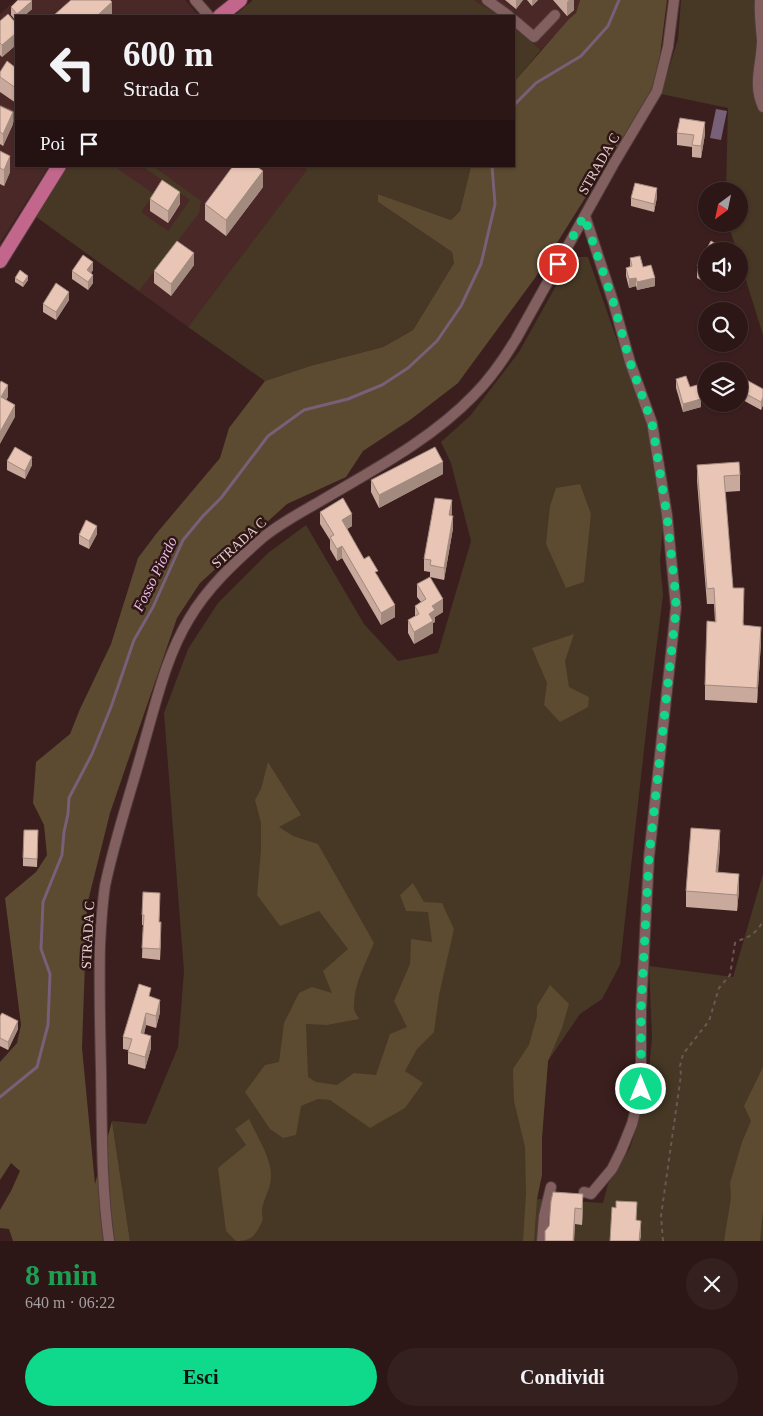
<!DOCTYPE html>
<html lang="it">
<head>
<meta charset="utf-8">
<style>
	body { margin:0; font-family:"Times New Roman",serif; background:#34201f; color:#f1f3f6; height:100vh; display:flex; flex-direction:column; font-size:19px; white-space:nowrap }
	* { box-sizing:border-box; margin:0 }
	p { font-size:16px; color:#a69fa1 }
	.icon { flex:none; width:28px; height:28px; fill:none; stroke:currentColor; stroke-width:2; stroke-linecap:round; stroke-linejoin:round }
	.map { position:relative; height:1241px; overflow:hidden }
	.sheet { display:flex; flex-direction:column; background:#2c1716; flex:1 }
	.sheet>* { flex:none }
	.hud { position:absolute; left:15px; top:15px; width:500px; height:152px; border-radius:0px; box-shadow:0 1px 4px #0004,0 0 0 1px #483635; background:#2c1716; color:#f1f3f6; overflow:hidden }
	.needle { width:32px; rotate:213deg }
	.buttons { position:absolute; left:698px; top:182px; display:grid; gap:10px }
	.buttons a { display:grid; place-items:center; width:50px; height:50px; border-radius:50%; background:#2c1716; box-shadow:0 1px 4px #0004,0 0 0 1px #483635; font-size:25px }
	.pin { position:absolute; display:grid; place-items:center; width:42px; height:42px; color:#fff; margin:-21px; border:2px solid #fff; border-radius:50%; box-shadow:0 1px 5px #0007 }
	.me { position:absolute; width:55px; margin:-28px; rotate:0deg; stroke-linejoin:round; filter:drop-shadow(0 0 4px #0008) }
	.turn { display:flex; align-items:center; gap:18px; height:105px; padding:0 25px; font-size:22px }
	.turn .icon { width:65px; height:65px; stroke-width:2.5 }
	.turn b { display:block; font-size:35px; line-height:42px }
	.then { display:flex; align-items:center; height:48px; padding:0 25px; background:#0003; gap:10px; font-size:19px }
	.round { display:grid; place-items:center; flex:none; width:52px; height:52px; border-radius:26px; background:#34201f }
	.head { display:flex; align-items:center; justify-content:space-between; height:85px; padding:0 25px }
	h1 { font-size:30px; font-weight:600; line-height:38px; color:#1e9e55 }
	.primary-button { display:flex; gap:10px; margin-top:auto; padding:10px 25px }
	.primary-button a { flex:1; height:58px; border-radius:30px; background:#0fd98a; color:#111; font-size:20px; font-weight:600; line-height:58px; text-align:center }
	.primary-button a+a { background:#34201f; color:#f1f3f6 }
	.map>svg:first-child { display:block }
</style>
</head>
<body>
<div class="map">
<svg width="763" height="1241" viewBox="0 0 763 1241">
	<rect width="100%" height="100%" fill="#3b1f1e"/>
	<path fill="#4a2828" d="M16,0H185L199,16H16V113L0,106V14Z
		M474,0H580L576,13L541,50L514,27V16H500Z
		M0,118L16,126V166H49L0,243Z
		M69,166H314L188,327L35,216Z"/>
	<path fill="#463824" d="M253,0H474L500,16H234Z
		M681,0H763V335L739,258V251H737L728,224H739V191H726L728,108L661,94L678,39Z
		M514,27L541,50L514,82Z
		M68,166H120L118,169L154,194L141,212L168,231L190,200L142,166H153L201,201L199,213L139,291L35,216Z
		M305,166H471L460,211L451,220L378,194V202L452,252L454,263L413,330L383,347L310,366L265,381L188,327L307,170Z
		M572,257H588L647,426L667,479L660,561L663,595L648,714L620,965L602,999L580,1014L548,1061L537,1199L603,1203L608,1184L630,1148L647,1091L652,1038L649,966L733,977L763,874V1241H130L112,1121L146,1124L178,1047L184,971L164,713L188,649L218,603L268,553L306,525L364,624L398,661L438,653L471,541L451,463L441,442L470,416L519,352Z"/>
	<path fill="#5c4a31" d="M580,0H667L658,71L651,93L535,278L458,383L410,420L363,451L346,477L287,504L200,583L177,618L110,813L87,905L82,1048L95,1184L112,1121L130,1241H13L9,1229L0,1228V1210L11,1191L20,1171L11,1163L0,1180V1062L17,1043L21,1025L5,898L36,872L47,855L44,825L33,803L36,762L70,734L80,709L111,644L138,558L156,534L220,458L229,428L265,381L310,366L383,347L413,330L454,263L452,252L378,202V194L451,220L460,211L471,166H514V82L569,19L576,13Z
		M580,484L591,514L584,582L566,588L546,544L550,506L556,488Z
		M574,634L565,661L569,687L589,697L588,707L560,722L544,705L547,683L532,648Z
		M268,762L301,815L279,827L293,836L318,844L374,943C366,963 353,985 354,1008C354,1012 357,1015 359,1019L327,1025L306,1024L308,1077L316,1082L337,1085L354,1073L376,1075L390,1034L407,1027L394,1001L410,964L411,939L432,942L428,912L406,911L400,895L413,883L424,902L442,903L454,929L439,995L434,1032L417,1049L405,1071L423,1083L405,1108L370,1128L330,1100L318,1099L301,1106L296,1135L283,1138L270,1129L245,1092L265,1065L279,1062L284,1023L299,993L312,987L332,993L323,971L348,949L319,911L280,926L257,895L261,850V823L255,800L261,789Z
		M550,985L569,1004L562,1028L548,1061L542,1137V1175L537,1199L534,1241H523L526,1193L525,1147L514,1101L513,1069L529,1045L537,1016V1006Z
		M763,1067V1210L760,1241H724L731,1198L730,1183L742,1142L751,1121L744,1106Z
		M249,1119C257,1136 272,1159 271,1177C271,1192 258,1205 263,1219C257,1233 254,1241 236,1241L226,1231L218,1168L246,1145L235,1129Z"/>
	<path fill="#776078" d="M716,109L727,111L721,140L710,138Z"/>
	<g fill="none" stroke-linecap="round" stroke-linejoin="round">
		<path stroke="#776078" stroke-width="3" d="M514,105L536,83L581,56L608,26L619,0
			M0,1097L37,1067L48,1025L50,974L41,949L43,902L62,855L64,832L68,814L69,798L92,754L111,707L134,640L153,607L183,540L203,516L221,498L268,436L304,410L348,399L382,385L408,368L437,341L461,306L481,264L495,204L492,166"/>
		<defs>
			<path id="minor" d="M195,0L209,16
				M487,0L509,16
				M760,0C759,13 761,27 762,40C762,63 752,84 763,107
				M514,20L534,37L555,15
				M0,111L16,118
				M584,1192L591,1194L612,1169L621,1151L632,1124L641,1089V1010L649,857L676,607L667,515L652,423L630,362L613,301L585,216
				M109,1241C101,1184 102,1126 101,1069C100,1028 99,986 100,945C101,925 102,905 105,886C115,837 132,789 145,740C157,699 166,657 189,619C207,588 234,563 261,539C280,523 302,512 324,499C375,469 433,438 474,395C491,378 504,359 516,339L613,165L657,91L668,47L674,0
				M542,1241L544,1216L551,1187"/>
			<path id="major" d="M220,16L240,0
				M0,261L59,166"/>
		</defs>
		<use href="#minor" stroke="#533c3c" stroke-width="12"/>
		<use href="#major" stroke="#533c3c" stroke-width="16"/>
		<path stroke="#6f5554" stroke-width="2" stroke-dasharray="4 4" stroke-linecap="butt" d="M663,1241L661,1216L681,1075L680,1066L683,1054L709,1021L719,988L730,975L735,943C740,939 746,939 751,935C756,932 760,926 763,922"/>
		<use href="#minor" stroke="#82605f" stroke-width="10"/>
		<use href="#major" stroke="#c2678b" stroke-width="14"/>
	</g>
	<path fill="#c8a99b" d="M505,0H523L516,9Z
		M527,0H538L532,6Z
		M553,0H574V10L567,16Z
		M11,7L32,9L24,16H16V21L11,15Z
		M0,21L16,23V45L2,57L0,55Z
		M16,68V103L0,92V72Z
		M0,106L13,124L3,146L0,144Z
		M677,133L705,134L701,158L692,157V147L677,145Z
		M0,151L10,172L4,186L0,184Z
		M263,187L226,236L205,220V204Z
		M657,197L654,212L631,206V198Z
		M150,199L180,204L168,223L150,211Z
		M711,241L723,248V251H706V283L697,278V266Z
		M630,258L655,286L637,290L636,286L629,288L626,276V268L630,267Z
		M194,265L171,296L154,283V271Z
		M93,270L91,273L93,283L88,290L72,279V271Z
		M15,278L28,280L23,287L15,282Z
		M708,284H719L717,288Z
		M69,300L56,320L43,312V304Z
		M676,379L690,387L701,407L683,412L676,388Z
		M739,386L763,389V405L761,410L739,398Z
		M7,461L32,465L25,479L7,470Z
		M697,465L740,475V491L725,492L733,588L744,625L761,642L757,703L705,700V685L715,622L714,604H707L697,481Z
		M443,474L379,508L371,492V480Z
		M320,512L352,526L347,529L364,559L378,576L395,617L381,625L342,558L337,561L330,549V540L320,524Z
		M452,513L451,516L453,528L444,580L430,577V572L424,571V559Z
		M97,534L89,549L79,544V535Z
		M417,584L443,612L435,617V622L433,623V633L414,644L408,633V620L415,616V606L421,602L417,597Z
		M38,839L37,867L23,866V858Z
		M720,846L718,873L739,890L737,911L686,907V891Z
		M160,903L159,922L161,933L160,960L142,958L143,925H142V915Z
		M151,997L160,1012L156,1028L146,1025L144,1034L151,1048L145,1069L128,1064V1050L123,1049V1037Z
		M0,1016L18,1029L8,1050L0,1046Z
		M583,1194L582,1225L575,1224L574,1241H545Z"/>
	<path fill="#a28a7e" d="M516,0H523L516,9Z
		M532,0H538L532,6Z
		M569,0H574V10L567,16V2Z
		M32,1V9L24,16H17V14Z
		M112,2V16H97Z
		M16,33V45L2,57V45Z
		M13,112V124L3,146V134Z
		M705,122V134L701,158V146Z
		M10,156V172L4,186V170Z
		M263,171V187L226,236V220Z
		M657,188V197L654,212V204Z
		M180,192V204L168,223V211Z
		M194,253V265L171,296V284Z
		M93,262V270L87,279V270Z
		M93,275V283L88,290V282Z
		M28,276V280L23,287V283Z
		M636,278V286L629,288V279Z
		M655,278V286L637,290V282Z
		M69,292V300L56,320V312Z
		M8,385V397L1,410V397Z
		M763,397V405L761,410V402Z
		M701,399V407L683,412V404Z
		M15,405V417L0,444V432Z
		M32,457V465L25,479V471Z
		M443,462V474L379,508V495Z
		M452,500V513L449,527V515Z
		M352,514V526L342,532V520Z
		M453,516V528L444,580V568Z
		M97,526V534L89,549V541Z
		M342,546V558L337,561V549Z
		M443,599V612L435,617V622L433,623V633L414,644V632L429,614L432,606Z
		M395,605V617L381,625V613Z
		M761,627V642L757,703V688Z
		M720,830V846L716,888V872Z
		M739,874V890L737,911V895Z
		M161,922V933L160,960V949Z
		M160,1000V1012L156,1028V1016Z
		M146,1013V1025L141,1045V1033Z
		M18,1021V1029L8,1050V1042Z
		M151,1036V1048L145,1069V1057Z
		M583,1194V1210L582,1225V1209Z
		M575,1208L574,1241H573Z
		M641,1221V1237L640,1241H639Z"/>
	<path fill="#e8c5b4" stroke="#a28a7e" d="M18,0H31L32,1L17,14L11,7Z
		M71,0H110L112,2L97,16H53Z
		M8,14L16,23V33L2,45L0,43V21Z
		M7,61L16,68V88L0,77V72Z
		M0,106L13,112L3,134L0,132Z
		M680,118L705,122L701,146L692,145L694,135L677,133Z
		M0,151L10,156L4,170L0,168Z
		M233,166H256L263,171L226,220L205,204Z
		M162,180L180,192L168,211L150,199Z
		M635,183L657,188L654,204L631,198Z
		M177,241L194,253L171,284L154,271Z
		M711,241L723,248L722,251H706V271L697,266Z
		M83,255L93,262L87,270L93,275L88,282L72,271Z
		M640,256L643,267L651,265L655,278L637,282L636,278L629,279L626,268L632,266L630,258Z
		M20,270L28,276L23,283L15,278Z
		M56,283L69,292L56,312L43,304Z
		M686,376L690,387L697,385L701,399L683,404L676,379Z
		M743,378L763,389V397L761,402L739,390V386Z
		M1,381L8,385L1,397L15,405L0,432V383Z
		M15,447L32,457L25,471L7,461Z
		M435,447L443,462L379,495L371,480Z
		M739,462L740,475L724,476L733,588H744L743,625L761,627L757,688L705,685L707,621L716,622L714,588L707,589L697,465Z
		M343,498L352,514L342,520L364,559L369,556L378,571L375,572L395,605L381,613L342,546L337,549L330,537L334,535L320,512Z
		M435,498L452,500L449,515L453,516L444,568L430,565L431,560L424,559Z
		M86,520L97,526L89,541L79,535Z
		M430,577L443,599L432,606L435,610L429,614L433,621L414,632L408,620L419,614L415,606L426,599L417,584Z
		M691,828L720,830L716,872L739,874L737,895L686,891Z
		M24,830H38L37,859L23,858Z
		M143,892L160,893L159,922H161L160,949L142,948L144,915H142Z
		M139,984L151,988L149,996L160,1000L156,1016L146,1013L141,1033L151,1036L145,1057L128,1052L132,1039L123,1037Z
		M2,1013L18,1021L8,1042L0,1038V1016Z
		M553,1192L583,1194L582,1209L575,1208L573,1241H545V1231L549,1226L551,1201Z
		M616,1201L637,1202L636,1220L641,1221L639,1241H610L612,1207L616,1208Z"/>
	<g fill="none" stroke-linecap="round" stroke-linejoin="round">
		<path stroke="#0fd98a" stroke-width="9" stroke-dasharray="0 16.2" d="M558,264L584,216L613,301L630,362L652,423L667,516L676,598L675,619L649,857L641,1010V1089"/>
	</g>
	<g text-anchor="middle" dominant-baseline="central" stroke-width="5" stroke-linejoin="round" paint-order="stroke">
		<g font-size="14" fill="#e5d1d0" stroke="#301515">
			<text transform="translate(599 164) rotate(-60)">STRADA C</text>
			<text transform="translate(239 543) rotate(-42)">STRADA C</text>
			<text transform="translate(88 935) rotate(-87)">STRADA C</text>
		</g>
		<g font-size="15" font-style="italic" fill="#e8bde9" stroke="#301515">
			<text transform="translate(155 574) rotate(-64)">Fosso Piordo</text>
		</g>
	</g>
</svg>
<div class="buttons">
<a><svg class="needle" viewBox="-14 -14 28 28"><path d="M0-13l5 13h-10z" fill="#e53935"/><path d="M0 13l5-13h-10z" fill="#a69fa1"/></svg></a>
<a><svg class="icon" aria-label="sound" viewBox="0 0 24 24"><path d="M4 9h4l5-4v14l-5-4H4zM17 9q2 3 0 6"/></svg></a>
<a><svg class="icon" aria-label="search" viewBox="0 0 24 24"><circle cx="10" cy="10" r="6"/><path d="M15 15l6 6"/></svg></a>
<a><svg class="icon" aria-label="layers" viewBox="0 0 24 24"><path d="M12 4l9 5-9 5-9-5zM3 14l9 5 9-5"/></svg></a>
</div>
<div class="pin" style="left:558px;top:264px;background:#d93025"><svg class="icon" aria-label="arrive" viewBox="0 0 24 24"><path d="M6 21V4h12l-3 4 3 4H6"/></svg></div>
<svg class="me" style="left:641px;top:1089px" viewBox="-20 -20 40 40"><circle r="17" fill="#0fd98a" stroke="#fff" stroke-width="3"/><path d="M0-11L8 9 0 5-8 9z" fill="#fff"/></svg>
<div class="hud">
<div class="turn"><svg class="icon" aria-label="left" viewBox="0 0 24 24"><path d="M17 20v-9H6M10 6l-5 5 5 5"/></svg><div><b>600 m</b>Strada C</div></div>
<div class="then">Poi<svg class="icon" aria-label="arrive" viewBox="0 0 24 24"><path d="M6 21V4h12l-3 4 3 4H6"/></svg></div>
</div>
</div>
<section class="sheet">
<div class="head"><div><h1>8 min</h1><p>640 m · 06:22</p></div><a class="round"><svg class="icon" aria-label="close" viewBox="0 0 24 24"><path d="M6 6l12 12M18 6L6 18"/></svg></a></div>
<div class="primary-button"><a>Esci</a><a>Condividi</a></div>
</section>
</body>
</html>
